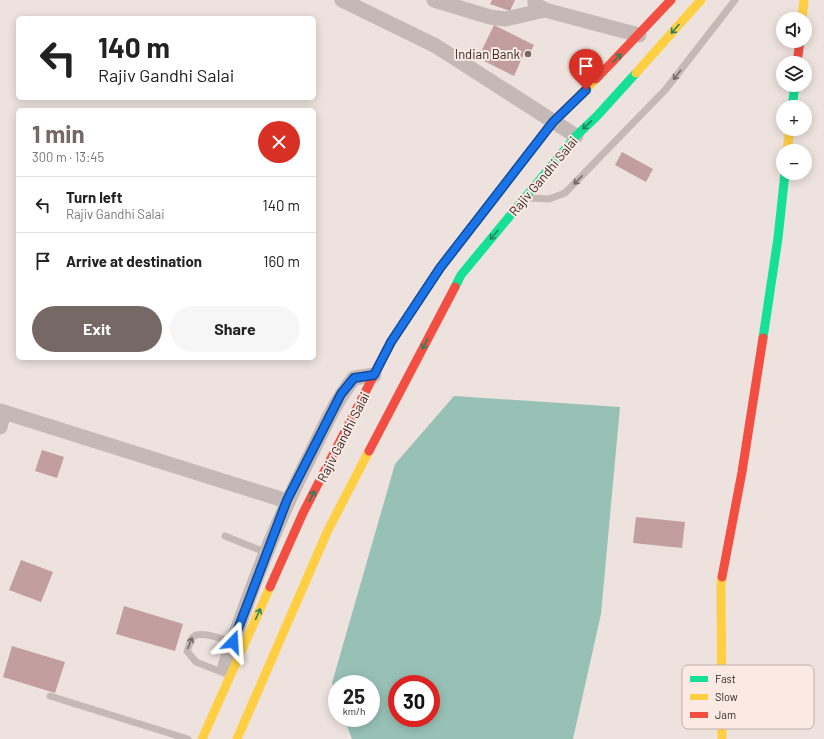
<!DOCTYPE html>
<html lang="en">
<head>
<meta charset="utf-8">
<style>
	body { margin:0; font-family:Barlow,sans-serif; background:#f6f6f6; color:#222; height:100vh; display:flex; flex-direction:column; font-size:15px; white-space:nowrap }
	* { box-sizing:border-box; margin:0 }
	p { font-size:13px; color:#767676 }
	.icon { flex:none; width:22px; height:22px; fill:none; stroke:currentColor; stroke-width:2; stroke-linecap:round; stroke-linejoin:round }
	.map { position:relative; flex:1; overflow:hidden }
	.side { position:absolute; left:16px; top:108px; width:300px; height:252px; display:flex; flex-direction:column; background:#fff; border-radius:6px; box-shadow:0 2px 10px #0003 }
	.side>* { flex:none }
	.guide { position:absolute; left:16px; top:16px; width:300px; height:84px; border-radius:6px; box-shadow:0 2px 10px #0003; background:#fff; color:#222; overflow:hidden }
	.buttons { position:absolute; left:776px; top:12px; display:grid; gap:8px }
	.buttons a { display:grid; place-items:center; width:36px; height:36px; border-radius:50%; background:#fff; box-shadow:0 2px 10px #0003; font-size:20px }
	.speed { position:absolute; left:328px; top:675px; display:flex; gap:8px; font-size:20px; font-weight:700; text-align:center }
	.speed>* { display:grid; place-content:center; width:52px; height:52px; border-radius:50%; background:#fff; box-shadow:0 2px 10px #0003; line-height:1 }
	.speed small { font-size:10px; font-weight:400 }
	.speed .limit { border:6px solid #d22; background:#fff; color:#111 }
	.pin { position:absolute; display:grid; place-items:center; width:34px; height:34px; color:#fff; margin:-41px -17px; border-radius:50% 50% 50% 0; rotate:-45deg; box-shadow:0 0 4px #0007 }
	.pin .icon { rotate:45deg }
	.me { position:absolute; width:44px; margin:-22px; rotate:20deg; stroke-linejoin:round; filter:drop-shadow(0 0 3px #0008) }
	.turn { display:flex; align-items:center; gap:14px; height:84px; padding:0 16px; font-size:18px }
	.turn .icon { width:52px; height:52px; stroke-width:2.5 }
	.turn b { display:block; font-size:28px; line-height:34px }
	.round { display:grid; place-items:center; flex:none; width:42px; height:42px; border-radius:21px; background:#f6f6f6 }
	.summary { display:flex; align-items:center; justify-content:space-between; height:68px; padding:0 16px }
	h1 { font-size:24px; font-weight:700; line-height:30px; color:#766865 }
	.primary-button { display:flex; gap:8px; margin-top:auto; padding:8px 16px }
	.primary-button a { flex:1; height:46px; border-radius:24px; background:#766865; color:#fff; font-size:16px; font-weight:700; line-height:46px; text-align:center }
	.primary-button a+a { background:#f6f6f6; color:#222 }
	ul { padding:0; list-style:none }
	li { display:flex; align-items:center; gap:12px; height:56px; padding:0 16px; border-top:1px solid #e0e0e0 }
	li div { flex:1 }
	li b { display:block; font-size:15px }
	li em { font-style:normal }
	.map>svg:first-child { display:block }
</style>
</head>
<body>
<div class="map">
<svg width="824" height="739" viewBox="0 0 824 739">
	<rect width="100%" height="100%" fill="#ede2dd"/>
	<path fill="#98c1b5" fill-rule="evenodd" d="M454,396L620,407L601,614L573,739H352L344,718H371V684H337V698L332,683L395,464ZM397,684H431V718H397Z"/>
	<path fill="#c29f9e" d="M492,0H515L510,11L490,4Z
		M494,25L534,45L530,53L525,51L514,76L478,58Z
		M622,152L653,169L646,182L615,165Z
		M42,450L64,457L57,478L35,471Z
		M636,517L685,522L682,548L633,543Z
		M21,560L53,572L41,602L9,590Z
		M124,606L183,624L175,651L116,634Z
		M12,646L65,662L55,693L3,677Z"/>
	<g fill="none" stroke-linecap="round" stroke-linejoin="round">
		<path stroke="#c5b9b7" stroke-width="7" d="M530,198L549,199L565,193L666,89L735,0
			M225,536L267,553
			M224,673L196,662L187,651C189,647 190,640 193,637C200,630 224,640 233,642
			M50,696L188,739"/>
		<path stroke="#c5b9b7" stroke-width="15" d="M342,0L436,46L576,136
			M434,0L490,17L505,19L545,10
			M535,0V4L545,10L639,35
			M0,411L287,501
			M0,427L4,412
			M225,666C249,593 277,520 312,452C325,426 336,400 354,378L374,375"/>
		<path stroke="#16e098" stroke-width="9" d="M792,107L795,85
			M455,287L461,275L576,136L597,116L636,73
			M763,338L778,238L785,173"/>
		<path stroke="#ffcf43" stroke-width="9" d="M802,19L804,0
			M636,73L701,0
			M787,151L790,129
			M425,291L440,268L553,122L596,79
			M202,739L270,587
			M237,739L328,530L369,451
			M722,739L721,585L722,577"/>
		<path stroke="#f24e42" stroke-width="9" d="M797,63L800,41
			M596,79L671,0
			M369,451L455,287
			M722,577L742,472L763,338
			M270,587L303,513L391,342L425,291"/>
	</g>
	<defs><path id="oneway-shaft" d="M-6 0H5M1.5-3L5.5 0L1.5 3" fill="none" stroke-width="1.6" stroke-linecap="round" stroke-linejoin="round"/></defs>
	<g stroke="#26835e">
		<use href="#oneway-shaft" transform="translate(675 29) rotate(132)"/>
		<use href="#oneway-shaft" transform="translate(617 58) rotate(-45)"/>
		<use href="#oneway-shaft" transform="translate(587 125) rotate(137)"/>
		<use href="#oneway-shaft" transform="translate(494 235) rotate(130)"/>
		<use href="#oneway-shaft" transform="translate(425 344) rotate(117)"/>
		<use href="#oneway-shaft" transform="translate(312 496) rotate(-63)"/>
		<use href="#oneway-shaft" transform="translate(258 614) rotate(-66)"/>
	</g>
	<g stroke="#766867">
		<use href="#oneway-shaft" transform="translate(677 75) rotate(128)"/>
		<use href="#oneway-shaft" transform="translate(578 180) rotate(134)"/>
		<use href="#oneway-shaft" transform="translate(190 643) rotate(-68)"/>
	</g>
	<g fill="none" stroke-linecap="round" stroke-linejoin="round">
		<defs>
			<path id="route" d="M233,642L287,500L341,394L354,378L374,375L391,342L440,268L553,122L586,90"/>
		</defs>
		<use href="#route" stroke="#114b97" stroke-width="10"/>
		<use href="#route" stroke="#1a73e8" stroke-width="7"/>
	</g>
	<circle fill="#766865" stroke="#fbeae3" stroke-width="1.5" cx="528" cy="54" r="4"/>
	<g text-anchor="middle" dominant-baseline="central" stroke-width="4" stroke-linejoin="round" paint-order="stroke">
		<g font-size="13" fill="#362625" stroke="#fbeae3" text-anchor="end">
			<text x="520" y="54">Indian Bank</text>
		</g>
		<g font-size="13" fill="#362625" stroke="#fbeae3">
			<text transform="translate(543 176) rotate(-50)">Rajiv Gandhi Salai</text>
			<text transform="translate(343 437) rotate(-63)">Rajiv Gandhi Salai</text>
		</g>
	</g>
	<rect x="682" y="665" width="132" height="64" rx="6" fill="#fbeae3" stroke="#c0afaa" stroke-width="1"/>
	<rect x="690" y="676" width="18" height="6" fill="#16e098"/>
	<rect x="690" y="694" width="18" height="6" fill="#ffcf43"/>
	<rect x="690" y="712" width="18" height="6" fill="#f24e42"/>
	<g font-size="11" fill="#362625">
		<text x="715" y="683">Fast</text>
		<text x="715" y="701">Slow</text>
		<text x="715" y="719">Jam</text>
	</g>
</svg>
<div class="buttons">
<a><svg class="icon" aria-label="sound" viewBox="0 0 24 24"><path d="M4 9h4l5-4v14l-5-4H4zM17 9q2 3 0 6"/></svg></a>
<a><svg class="icon" aria-label="layers" viewBox="0 0 24 24"><path d="M12 4l9 5-9 5-9-5zM3 14l9 5 9-5"/></svg></a>
<a>+</a>
<a>−</a>
</div>
<div class="speed"><div>25<small>km/h</small></div><div class="limit">30</div></div>
<div class="pin" style="left:586px;top:90px;background:#d93025"><svg class="icon" aria-label="arrive" viewBox="0 0 24 24"><path d="M6 21V4h12l-3 4 3 4H6"/></svg></div>
<svg class="me" style="left:233px;top:642px" viewBox="-20 -20 40 40"><path d="M0-17L14 15 0 8-14 15z" fill="#1a73e8" stroke="#fff" stroke-width="4"/></svg>
<div class="guide">
<div class="turn"><svg class="icon" aria-label="left" viewBox="0 0 24 24"><path d="M17 20v-9H6M10 6l-5 5 5 5"/></svg><div><b>140 m</b>Rajiv Gandhi Salai</div></div>
</div>
<section class="side">
<div class="summary"><div><h1>1 min</h1><p>300 m · 13:45</p></div><a class="round" style="background:#d93025;color:#fff"><svg class="icon" aria-label="close" viewBox="0 0 24 24"><path d="M6 6l12 12M18 6L6 18"/></svg></a></div>
<ul>
<li><svg class="icon" aria-label="left" viewBox="0 0 24 24"><path d="M17 20v-9H6M10 6l-5 5 5 5"/></svg><div><b>Turn left</b><p>Rajiv Gandhi Salai</p></div><em>140 m</em></li>
<li><svg class="icon" aria-label="arrive" viewBox="0 0 24 24"><path d="M6 21V4h12l-3 4 3 4H6"/></svg><div><b>Arrive at destination</b></div><em>160 m</em></li>
</ul>
<div class="primary-button"><a>Exit</a><a>Share</a></div>
</section>
</div>
</body>
</html>
